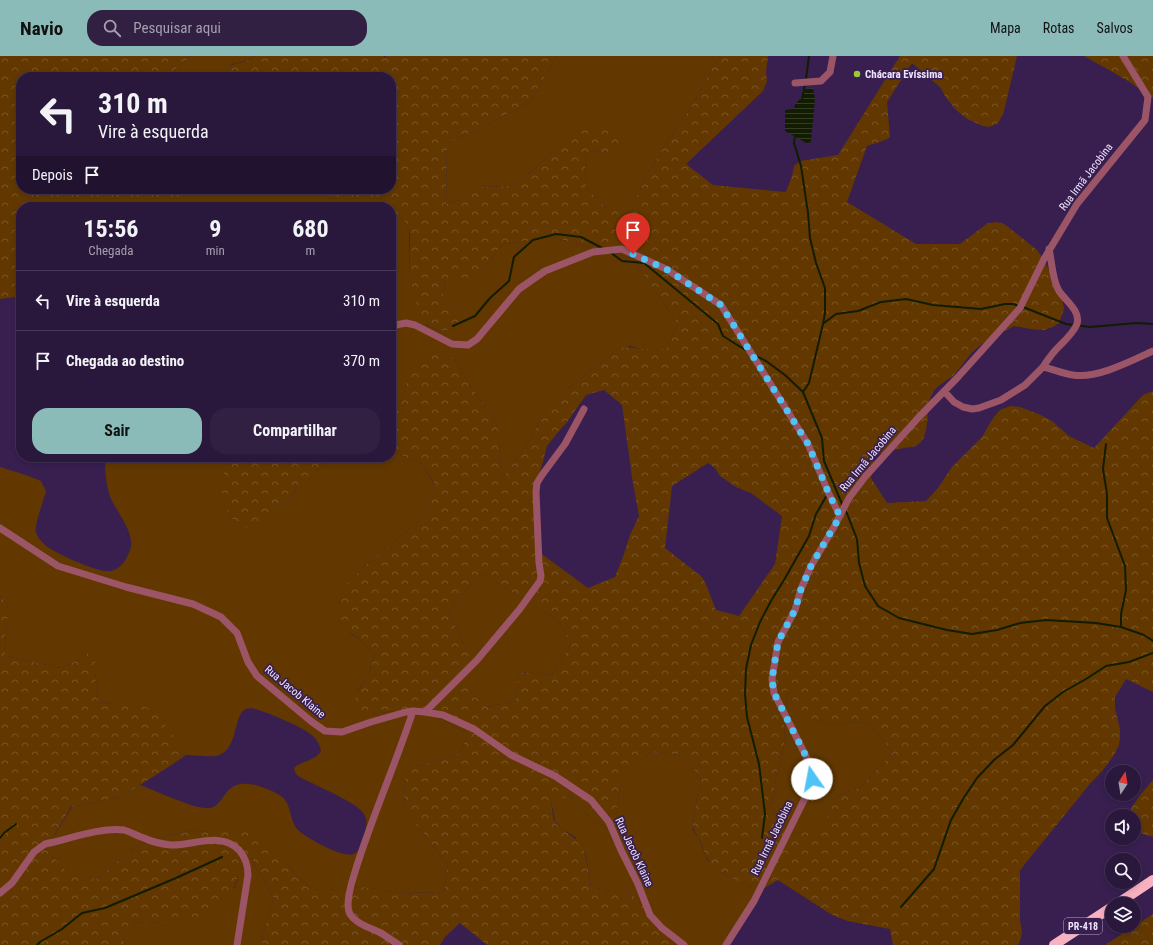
<!DOCTYPE html>
<html lang="pt">
<head>
<meta charset="utf-8">
<style>
	body { margin:0; font-family:"Roboto Condensed",sans-serif; background:#322043; color:#f1f3f6; height:100vh; display:flex; flex-direction:column; font-size:15px; white-space:nowrap }
	* { box-sizing:border-box; margin:0 }
	p { font-size:13px; color:#a59faf }
	.icon { flex:none; width:22px; height:22px; fill:none; stroke:currentColor; stroke-width:2; stroke-linecap:round; stroke-linejoin:round }
	.map { position:relative; flex:1; overflow:hidden }
	.sheet { position:absolute; left:16px; top:146px; width:380px; height:260px; display:flex; flex-direction:column; background:#2a173c; border-radius:16px; box-shadow:0 2px 6px #0003,0 0 0 1px #463656 }
	.sheet>* { flex:none }
	.guide { position:absolute; left:16px; top:16px; width:380px; height:122px; border-radius:16px; box-shadow:0 2px 6px #0003,0 0 0 1px #463656; background:#2a173c; color:#f1f3f6; overflow:hidden }
	.needle { width:26px; rotate:12deg }
	.controls { position:absolute; left:1105px; top:709px; display:grid; gap:8px }
	.controls a { display:grid; place-items:center; width:36px; height:36px; border-radius:50%; background:#2a173c; box-shadow:0 2px 6px #0003,0 0 0 1px #463656; font-size:20px }
	.pin { position:absolute; display:grid; place-items:center; width:34px; height:34px; color:#fff; margin:-41px -17px; border-radius:50% 50% 50% 0; rotate:-45deg; box-shadow:0 0 4px #0007 }
	.pin .icon { rotate:45deg }
	.me { position:absolute; width:44px; margin:-22px; rotate:348deg; stroke-linejoin:round; filter:drop-shadow(0 0 3px #0008) }
	.turn { display:flex; align-items:center; gap:14px; height:84px; padding:0 16px; font-size:18px }
	.turn .icon { width:52px; height:52px; stroke-width:2.5 }
	.turn b { display:block; font-size:28px; line-height:34px }
	.then { display:flex; align-items:center; height:38px; padding:0 16px; background:#0003; gap:8px; font-size:15px }
	.eta { display:flex; justify-content:space-evenly; align-items:center; height:68px; text-align:center }
	.eta b { font-size:24px; font-weight:700; line-height:28px }
	.primary-button { display:flex; gap:8px; margin-top:auto; padding:8px 16px }
	.primary-button a { flex:1; height:46px; border-radius:16px; background:#8bbbb9; color:#111; font-size:16px; font-weight:700; line-height:46px; text-align:center }
	.primary-button a+a { background:#322043; color:#f1f3f6 }
	ul { padding:0; list-style:none }
	li { display:flex; align-items:center; gap:12px; height:60px; padding:0 16px; border-top:1px solid #463656 }
	li div { flex:1 }
	li b { display:block; font-size:15px }
	li em { font-style:normal }
	header { display:flex; align-items:center; gap:24px; box-sizing:border-box; height:56px; padding:0 20px; background:#8bbbb9; color:#111 }
	header strong { font-size:19px }
	nav { display:flex; gap:22px; margin-inline-start:auto; font-size:14px }
	.search { width:280px; height:36px; background:#322043; display:flex; align-items:center; gap:10px; box-sizing:border-box; padding:0 14px; border-radius:16px; color:#a59faf; font-size:15px }
	.map>svg:first-child { display:block }
</style>
</head>
<body>
<header>
<strong>Navio</strong>
<div class="search"><svg class="icon" aria-label="search" viewBox="0 0 24 24"><circle cx="10" cy="10" r="6"/><path d="M15 15l6 6"/></svg>Pesquisar aqui</div>
<nav><a>Mapa</a><a>Rotas</a><a>Salvos</a></nav>
</header>
<div class="map">
<svg width="1153" height="889" viewBox="0 0 1153 889">
	<defs>
		<pattern id="forest-crowns" width="20" height="18" patternUnits="userSpaceOnUse"><rect width="20" height="18" fill="#623800"/><path d="M2 6a3 3 0 1 1 6 0M12 15a3 3 0 1 1 6 0" fill="none" stroke="#795526"/></pattern>
		<pattern id="water-rules" width="6" height="5" patternUnits="userSpaceOnUse"><rect width="6" height="5" fill="#121c00"/><path d="M0 2.5h6" fill="none" stroke="#353d26"/></pattern>
	</defs>
	<rect width="100%" height="100%" fill="#381f50"/>
	<path fill="#623800" d="M191,0H255L247,5L232,8L217,18L216,21H167Z
		M557,0H721L712,12L701,34L693,48L669,83L643,125L639,137L629,152H606L586,131L585,97L596,94L604,97L621,91L558,92L519,127L508,130L482,131L474,136L468,142L446,148L447,88L464,79L478,75L486,69L530,46Z
		M172,133H336L327,151H196Z
		M398,158L409,171L410,220L412,233L427,270L441,275L455,273L460,257L451,249L443,239L446,222L478,218L503,188L527,185L552,181L632,202L678,268L666,293H640L630,290L617,294L563,337L552,350L539,367L530,384L502,423L499,385V377L496,367L464,320L454,303L444,296L407,325L403,341L399,349L391,351V162Z
		M391,395L422,408L434,428L428,457L363,512L350,524L344,533L339,548L351,578L362,585L374,599L368,620L358,634L372,658L395,655H427L468,678L460,697L417,710L405,725L404,741L405,748L415,767L448,808L444,837L392,836L372,832L360,831L337,834L312,833L296,820L287,808L210,776L195,775L179,777L146,786L134,792L96,823L68,818L46,793L72,751L121,741L140,729C154,734 196,754 209,752C214,752 218,748 221,744C224,740 227,735 231,732C242,723 262,730 274,736C294,745 287,759 297,773C304,781 344,803 354,798C360,795 363,787 364,781C365,774 368,767 365,760C362,749 323,733 312,727C307,725 300,722 296,718C296,717 294,713 294,712C303,704 312,706 321,696C320,689 318,685 313,680C305,672 267,656 255,653C253,652 249,652 246,653C233,658 239,692 219,699C211,702 195,699 186,699L169,674L152,655L135,647L124,649L98,646L95,617V602L88,598L82,602L61,612L5,600C5,592 5,583 6,574C7,560 13,551 0,540V411L26,419L41,425L46,435C44,444 34,469 36,476C37,481 42,486 46,490C58,498 97,517 111,515C122,513 129,500 131,490C133,475 117,456 111,443C106,430 105,415 105,401H234L233,402L226,450L230,460L236,467L266,464L332,401H391Z
		M481,517L559,565L571,588L552,619L519,616C517,622 517,637 516,645L487,651L468,634V597L448,555Z
		M788,630L799,658L824,667L834,668L857,666L870,668L893,696L861,731L835,741L824,772L791,778L771,752L777,717L781,705L785,683L784,670Z
		M650,696L683,699L701,722L692,767L693,774L699,782L707,804L724,818L759,835L729,889H675L635,841L624,835H610L591,831L586,799L575,781L562,773L555,765L551,745L570,740L595,766L607,771L616,768L618,763L617,753L621,725Z
		M250,797L256,812L261,819L274,843L263,877L262,889H125L123,883L136,867L144,866L166,867L235,832L239,816Z"/>
	<path fill="url(#forest-crowns)" fill-rule="evenodd" d="M0,0H191L167,21H21V133H172L185,141L196,151H21V240L0,243Z
		M255,0H384V2L386,0H557L530,46L486,69L478,75L464,79L447,88L446,148L468,142L474,136L482,131L508,130L519,127L558,92L574,75L582,71L588,70L599,71L609,75L620,84L621,91L613,97H604L596,94L585,97L586,131L606,152H629L639,137L643,125L669,83L693,48L701,34L712,12L721,0H768L766,16L767,25L763,35L686,108L713,129L786,136L792,120L794,110L800,105L838,99L900,0H1017L1004,55L1000,64L997,68L989,71L983,70L967,63L955,53L945,40L941,32L912,7L887,46L890,81C884,86 874,87 867,90L847,146L916,188H960L988,167L997,166L1004,168L1012,174L1037,194L1045,205L1062,242L1064,253L1059,267L1053,271L1044,274L1031,273L1014,270C1003,276 986,284 977,292C967,300 962,311 953,320C946,325 936,330 932,338C925,352 931,378 919,388C914,392 905,391 899,393C891,394 883,397 875,399L871,422L887,447L926,445L938,432L952,411L982,381L993,362L1000,354L1010,350L1020,351L1041,359L1052,365L1069,380L1094,392L1143,339L1153,335V636L1126,623L1115,641V652L1120,673V682L1119,689L1114,699L1103,714L1089,729L1020,814V865C1022,874 1023,880 1018,889H893L890,873L848,865L832,859L778,824L759,835C743,827 718,818 708,804C704,798 703,790 700,784C697,778 693,774 692,767L701,722L683,699L650,696L621,725L617,753L618,763L617,768L607,771L595,766L570,740L551,746C552,751 552,758 554,764C557,772 575,780 581,789C587,797 589,821 591,831L610,835H624L635,841L675,889H487L460,867L445,881L440,889H262L263,877L274,843L261,819L256,812L254,807L250,798C246,804 242,810 239,817C236,826 234,834 229,843C219,857 183,866 167,867C156,867 146,866 136,867L123,883L125,889H0V540C13,551 7,560 6,574C5,583 5,592 5,600L61,612L82,602L88,597L94,598L95,602V617L98,646C106,647 115,648 123,648C127,649 131,647 135,647C155,649 176,683 186,699L173,708L121,741L71,751L46,793L68,817L96,823L134,792L146,786L179,777L195,775L211,776L240,775L251,776L263,784L287,808L296,820L312,833L337,834L360,831L372,832L392,836L444,837L448,808L415,767L409,758L405,748L404,740L405,725L408,717L417,710L460,697L468,678L427,655H395L372,658L365,657L356,653C352,638 361,632 367,621C371,614 372,606 374,599L362,585L345,573L340,565L338,556L339,548L344,532L350,524L363,512L428,457L434,427L422,408L391,395V351L399,349L403,341L407,325L412,315L423,304L436,297L444,296L454,303L464,320L496,367L499,377V385L502,423L530,384L539,367L552,349L563,337L617,294C628,289 631,292 642,293C650,293 658,293 666,293L678,268L632,202L552,181L527,185L503,188L478,218L472,222H446L443,239L451,249L460,257L461,266L455,273L441,275L428,270L421,261L412,233L410,220V182L409,171L398,158L391,162V151H327L336,133H391V21H294L291,17L278,21H216C220,8 236,9 247,5C250,4 252,2 255,0ZM604,334L622,349L632,421L639,460L630,479L624,498L615,521L588,532L539,496L537,428L547,390L559,375L567,366L586,339ZM708,407L715,412L720,420L736,431L751,437L782,460L775,508L739,560L716,554L705,526L702,521L665,492L672,430ZM481,517L559,565L571,588L552,619L519,616C517,622 517,637 516,645L487,651L468,634V597L448,555ZM788,631L798,658L824,667L834,668L857,666L870,668L893,696L861,731L835,741L823,772L791,778L771,752L777,717L781,705L785,683L784,670Z
		M1084,0H1153V42C1132,26 1107,13 1084,0Z
		M234,401H332L266,464C262,467 258,470 252,471C230,476 219,440 222,423C224,414 229,407 234,401Z
		M1153,724V781L1137,776L1134,774V760H1126L1140,739Z
		M1153,858V889H1105Z"/>
	<path fill="url(#water-rules)" d="M813,32L815,43L811,85L808,88L785,75V54L794,53L795,48L803,40L805,33Z"/>
	<g fill="none" stroke-linecap="round" stroke-linejoin="round">
		<path stroke="#121c00" stroke-width="2" d="M806,23L809,0
			M802,43L805,28
			M795,79L794,87L801,110L808,157L810,182L816,207L825,232V257L823,268L809,327L803,336
			M610,196L622,205L644,207L718,268L723,280L747,295
			M1023,251L1066,268L1090,271L1137,267L1153,268
			M824,267L836,258L858,255L881,246L906,243L933,249L981,253L1005,248H1013L1019,250
			M453,270L475,260L490,242L509,225L514,201L533,184L556,178L581,181L604,193
			M756,300L766,305L785,319L803,336L822,382L824,405L842,448
			M1106,388L1103,413L1107,438V462L1125,510L1126,534L1121,558V571
			M846,455L857,483L859,507L865,530L878,550L899,562L947,574L972,578L997,574L1020,567L1046,564L1096,567L1121,571L1144,579L1153,585
			M0,782L4,777L16,768
			M762,782L765,758L759,708L747,661L745,638L746,613L751,589L760,566L771,545L784,524L809,480L816,458L827,439
			M901,851L934,813L951,764L963,743L977,722L994,704L1013,689L1045,650L1063,636L1086,623L1106,610L1129,606L1153,597
			M37,889L40,886L62,873L82,857L105,852L176,822L222,801"/>
		<path stroke="#9b5567" stroke-width="7" d="M795,27L821,25L830,16L833,0
			M1049,193C1052,205 1052,224 1059,235C1065,244 1081,255 1077,268C1072,280 1061,287 1053,297C1050,301 1046,306 1043,311C1053,313 1063,318 1073,319C1097,323 1131,305 1153,295
			M391,270L406,267L415,269L452,288L468,289L477,283L519,233L545,215L593,196L622,193L666,213L721,249L808,388L829,438L840,460
			M944,335L954,346L963,351L972,353L979,352L1001,344L1025,329L1043,311
			M0,472L58,510L126,531L193,548L221,561L237,577L248,606L257,620L312,666L325,675L342,676L371,666L406,656L413,655L425,656L443,659L474,673L511,699L555,720L591,744L609,766L621,794L638,828L650,859L662,872L684,889
			M425,656L477,604L519,554L540,525L541,520L539,507L536,436L537,427L542,419L565,388L584,353
			M0,837L12,827L34,796L45,788L54,786C74,781 105,771 124,774C131,776 137,780 144,782C152,786 162,788 171,789C192,790 221,775 239,794C246,802 248,809 248,819L237,889
			M399,889C393,885 387,881 381,877C371,872 356,868 350,858C345,850 351,828 354,819C371,763 395,710 413,655
			M726,889L754,845L807,738L812,723L811,710L774,637L772,623L778,586L795,554L801,533L811,510L834,471L849,442L865,421L918,362L958,321L1020,252L1044,203L1077,148L1145,64L1148,41L1123,0"/>
		<path stroke="#f7b1c0" stroke-width="10" d="M1117,848L1153,824
			M1054,889L1112,851"/>
	</g>
	<g fill="none" stroke-linecap="round" stroke-linejoin="round">
		<path stroke="#4fc3f7" stroke-width="7" stroke-dasharray="0 12.6" d="M633,198L666,213L721,249L808,388L829,438L840,460L811,510L801,533L795,554L778,586L772,623L774,637L811,710L812,723"/>
	</g>
	<circle fill="#9dca2f" stroke="#381f50" stroke-width="1.5" cx="857" cy="18" r="4"/>
	<g text-anchor="middle" dominant-baseline="central" stroke-width="3.5" stroke-linejoin="round" paint-order="stroke">
		<rect fill="#381f50" stroke="#b8a9c9" stroke-width="1" x="1064" y="862" width="38" height="16" rx="3"/>
		<g font-size="10" font-weight="bold" fill="#efe4fd">
			<text x="1083" y="870">PR-418</text>
		</g>
		<g font-size="11" font-weight="bold" fill="#efe4fd" stroke="#381f50" text-anchor="start">
			<text x="865" y="18">Chácara Evíssima</text>
		</g>
		<g font-size="11" fill="#efe4fd" stroke="#381f50">
			<text transform="translate(1086 121) rotate(-53)">Rua Irmã Jacobina</text>
			<text transform="translate(868 403) rotate(-50)">Rua Irmã Jacobina</text>
			<text transform="translate(295 636) rotate(40)">Rua Jacob Klaine</text>
			<text transform="translate(772 782) rotate(-64)">Rua Irmã Jacobina</text>
			<text transform="translate(634 796) rotate(65)">Rua Jacob Klaine</text>
		</g>
	</g>
</svg>
<div class="controls">
<a><svg class="needle" viewBox="-14 -14 28 28"><path d="M0-13l5 13h-10z" fill="#e53935"/><path d="M0 13l5-13h-10z" fill="#a59faf"/></svg></a>
<a><svg class="icon" aria-label="sound" viewBox="0 0 24 24"><path d="M4 9h4l5-4v14l-5-4H4zM17 9q2 3 0 6"/></svg></a>
<a><svg class="icon" aria-label="search" viewBox="0 0 24 24"><circle cx="10" cy="10" r="6"/><path d="M15 15l6 6"/></svg></a>
<a><svg class="icon" aria-label="layers" viewBox="0 0 24 24"><path d="M12 4l9 5-9 5-9-5zM3 14l9 5 9-5"/></svg></a>
</div>
<div class="pin" style="left:633px;top:198px;background:#d93025"><svg class="icon" aria-label="arrive" viewBox="0 0 24 24"><path d="M6 21V4h12l-3 4 3 4H6"/></svg></div>
<svg class="me" style="left:812px;top:723px" viewBox="-20 -20 40 40"><circle r="19" fill="#fff"/><path d="M0-13L10 11 0 6-10 11z" fill="#4fc3f7"/></svg>
<div class="guide">
<div class="turn"><svg class="icon" aria-label="left" viewBox="0 0 24 24"><path d="M17 20v-9H6M10 6l-5 5 5 5"/></svg><div><b>310 m</b>Vire à esquerda</div></div>
<div class="then">Depois<svg class="icon" aria-label="arrive" viewBox="0 0 24 24"><path d="M6 21V4h12l-3 4 3 4H6"/></svg></div>
</div>
<section class="sheet">
<div class="eta">
<div><b>15:56</b><p>Chegada</p></div>
<div><b>9</b><p>min</p></div>
<div><b>680</b><p>m</p></div>
</div>
<ul>
<li><svg class="icon" aria-label="left" viewBox="0 0 24 24"><path d="M17 20v-9H6M10 6l-5 5 5 5"/></svg><div><b>Vire à esquerda</b></div><em>310 m</em></li>
<li><svg class="icon" aria-label="arrive" viewBox="0 0 24 24"><path d="M6 21V4h12l-3 4 3 4H6"/></svg><div><b>Chegada ao destino</b></div><em>370 m</em></li>
</ul>
<div class="primary-button"><a>Sair</a><a>Compartilhar</a></div>
</section>
</div>
</body>
</html>
